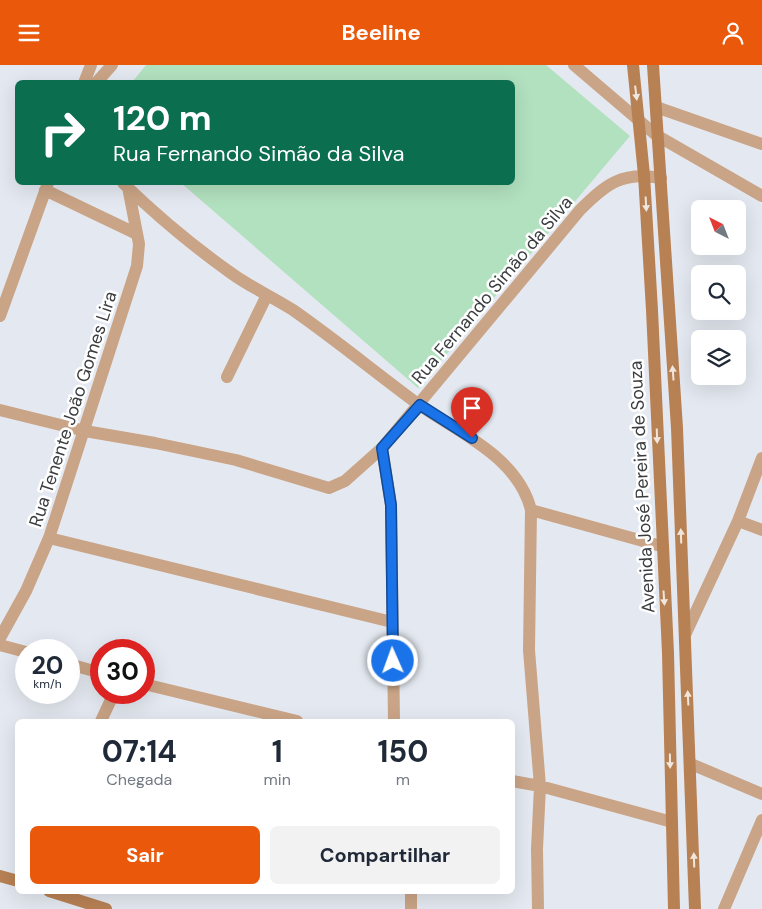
<!DOCTYPE html>
<html lang="pt">
<head>
<meta charset="utf-8">
<style>
	body { margin:0; font-family:"DM Sans",sans-serif; background:#f2f2f3; color:#1f2937; height:100vh; display:flex; flex-direction:column; font-size:19px; white-space:nowrap }
	* { box-sizing:border-box; margin:0 }
	p { font-size:16px; color:#747a83 }
	.icon { flex:none; width:28px; height:28px; fill:none; stroke:currentColor; stroke-width:2; stroke-linecap:round; stroke-linejoin:round }
	.map { position:relative; flex:1; overflow:hidden }
	.drawer { position:absolute; left:15px; top:654px; width:500px; height:175px; display:flex; flex-direction:column; background:#fff; border-radius:8px; box-shadow:0 5px 20px #0002 }
	.drawer>* { flex:none }
	.banner { position:absolute; left:15px; top:15px; width:500px; height:105px; border-radius:8px; box-shadow:0 5px 20px #0002; background:#0b6e4f; color:#fff; overflow:hidden }
	.needle { width:32px; rotate:318deg }
	.controls { position:absolute; left:691px; top:135px; display:grid; gap:10px }
	.controls a { display:grid; place-items:center; width:55px; height:55px; border-radius:8px; background:#fff; box-shadow:0 5px 20px #0002; font-size:25px }
	.speed { position:absolute; left:15px; top:574px; display:flex; gap:10px; font-size:25px; font-weight:700; text-align:center }
	.speed>* { display:grid; place-content:center; width:65px; height:65px; border-radius:50%; background:#fff; box-shadow:0 5px 20px #0002; line-height:1 }
	.speed small { font-size:12px; font-weight:400 }
	.speed .limit { border:8px solid #d22; background:#fff; color:#111 }
	.pin { position:absolute; display:grid; place-items:center; width:42px; height:42px; color:#fff; margin:-51px -21px; border-radius:50% 50% 50% 0; rotate:-45deg; box-shadow:0 0 5px #0007 }
	.pin .icon { rotate:45deg }
	.me { position:absolute; width:55px; margin:-28px; rotate:358deg; stroke-linejoin:round; filter:drop-shadow(0 0 4px #0008) }
	.turn { display:flex; align-items:center; gap:18px; height:105px; padding:0 15px; font-size:22px }
	.turn .icon { width:65px; height:65px; stroke-width:2.5 }
	.turn b { display:block; font-size:35px; line-height:42px }
	.eta { display:flex; justify-content:space-evenly; align-items:center; height:85px; text-align:center }
	.eta b { font-size:30px; font-weight:700; line-height:35px }
	.cta { display:flex; gap:10px; margin-top:auto; padding:10px 15px }
	.cta a { flex:1; height:58px; border-radius:8px; background:#ea580c; color:#fff; font-size:20px; font-weight:700; line-height:58px; text-align:center }
	.cta a+a { background:#f2f2f3; color:#1f2937 }
	header { display:flex; justify-content:space-between; align-items:center; height:65px; padding:0 15px; background:#ea580c; color:#fff; font-size:22px; font-weight:700 }
	.map>svg:first-child { display:block }
</style>
</head>
<body>
<header><svg class="icon" aria-label="menu" viewBox="0 0 24 24"><path d="M4 6h16M4 12h16M4 18h16"/></svg>Beeline<svg class="icon" aria-label="person" viewBox="0 0 24 24"><circle cx="12" cy="8" r="4"/><path d="M4 21q1-7 8-7t8 7"/></svg></header>
<div class="map">
<svg width="762" height="844" viewBox="0 0 762 844">
	<rect width="100%" height="100%" fill="#e4e9f1"/>
	<path fill="#b2e1bf" d="M146,0H546L630,71L418,323L181,118H512V18L132,17Z"/>
	<g fill="none" stroke-linecap="round" stroke-linejoin="round">
		<path stroke="#caa486" stroke-width="12" d="M574,0L656,70L762,131
			M84,18L91,0
			M96,18L112,0
			M656,42L762,79
			M123,118C156,150 193,181 231,208C250,222 273,232 293,245C336,275 376,308 418,339C459,368 518,392 531,445L529,585L540,721L537,784L538,844
			M45,125L137,169
			M0,251L48,118
			M227,312L267,230
			M0,345L85,366L155,378L236,395L329,423L345,416L382,383
			M531,445L661,481
			M738,456L762,465
			M49,473L392,557
			M685,570L738,456L762,393
			M0,573L26,526L49,473L137,201L139,179L128,122
			M0,580L26,587
			M69,599L101,608
			M144,619L297,656
			M101,656L114,628
			M394,656L391,440L382,383L580,145C606,119 622,106 661,113
			M691,699L762,729
			M512,716L540,721L672,757
			M411,826V844
			M724,844L762,755"/>
		<path stroke="#b88154" stroke-width="12" d="M633,0L644,110L652,245L668,588L674,844
			M653,0L677,363L695,844
			M0,811L18,816
			M49,826L106,844"/>
	</g>
	<defs><path id="oneway-solid" d="M-6-.8H1V-3.2L6.5 0L1 3.2V.8H-6Z" transform="scale(1.25)"/></defs>
	<g fill="#f1e6dd">
		<use href="#oneway-solid" transform="translate(636 28) rotate(83)"/>
		<use href="#oneway-solid" transform="translate(646 139) rotate(87)"/>
		<use href="#oneway-solid" transform="translate(673 308) rotate(-94)"/>
		<use href="#oneway-solid" transform="translate(657 371) rotate(88)"/>
		<use href="#oneway-solid" transform="translate(681 471) rotate(-92)"/>
		<use href="#oneway-solid" transform="translate(664 533) rotate(86)"/>
		<use href="#oneway-solid" transform="translate(688 633) rotate(-93)"/>
		<use href="#oneway-solid" transform="translate(670 696) rotate(89)"/>
		<use href="#oneway-solid" transform="translate(694 795) rotate(-92)"/>
	</g>
	<g fill="none" stroke-linecap="round" stroke-linejoin="round">
		<defs>
			<path id="route" d="M393,596L391,440L382,383L420,340L472,373"/>
		</defs>
		<use href="#route" stroke="#114b97" stroke-width="12"/>
		<use href="#route" stroke="#1a73e8" stroke-width="9"/>
	</g>
	<g text-anchor="middle" dominant-baseline="central" stroke-width="5" stroke-linejoin="round" paint-order="stroke">
		<g font-size="18" fill="#3a3c3f" stroke="#fff">
			<text transform="translate(492 225) rotate(-50)">Rua Fernando Simão da Silva</text>
			<text transform="translate(73 344) rotate(-72)">Rua Tenente João Gomes Lira</text>
			<text transform="translate(642 422) rotate(-93)">Avenida José Pereira de Souza</text>
		</g>
	</g>
</svg>
<div class="controls">
<a><svg class="needle" viewBox="-14 -14 28 28"><path d="M0-13l5 13h-10z" fill="#e53935"/><path d="M0 13l5-13h-10z" fill="#747a83"/></svg></a>
<a><svg class="icon" aria-label="search" viewBox="0 0 24 24"><circle cx="10" cy="10" r="6"/><path d="M15 15l6 6"/></svg></a>
<a><svg class="icon" aria-label="layers" viewBox="0 0 24 24"><path d="M12 4l9 5-9 5-9-5zM3 14l9 5 9-5"/></svg></a>
</div>
<div class="speed"><div>20<small>km/h</small></div><div class="limit">30</div></div>
<div class="pin" style="left:472px;top:373px;background:#d93025"><svg class="icon" aria-label="arrive" viewBox="0 0 24 24"><path d="M6 21V4h12l-3 4 3 4H6"/></svg></div>
<svg class="me" style="left:393px;top:596px" viewBox="-20 -20 40 40"><circle r="17" fill="#1a73e8" stroke="#fff" stroke-width="3"/><path d="M0-11L8 9 0 5-8 9z" fill="#fff"/></svg>
<div class="banner">
<div class="turn"><svg class="icon" aria-label="right" viewBox="0 0 24 24"><path d="M7 20v-9h11M14 6l5 5-5 5"/></svg><div><b>120 m</b>Rua Fernando Simão da Silva</div></div>
</div>
<section class="drawer">
<div class="eta">
<div><b>07:14</b><p>Chegada</p></div>
<div><b>1</b><p>min</p></div>
<div><b>150</b><p>m</p></div>
</div>
<div class="cta"><a>Sair</a><a>Compartilhar</a></div>
</section>
</div>
</body>
</html>
